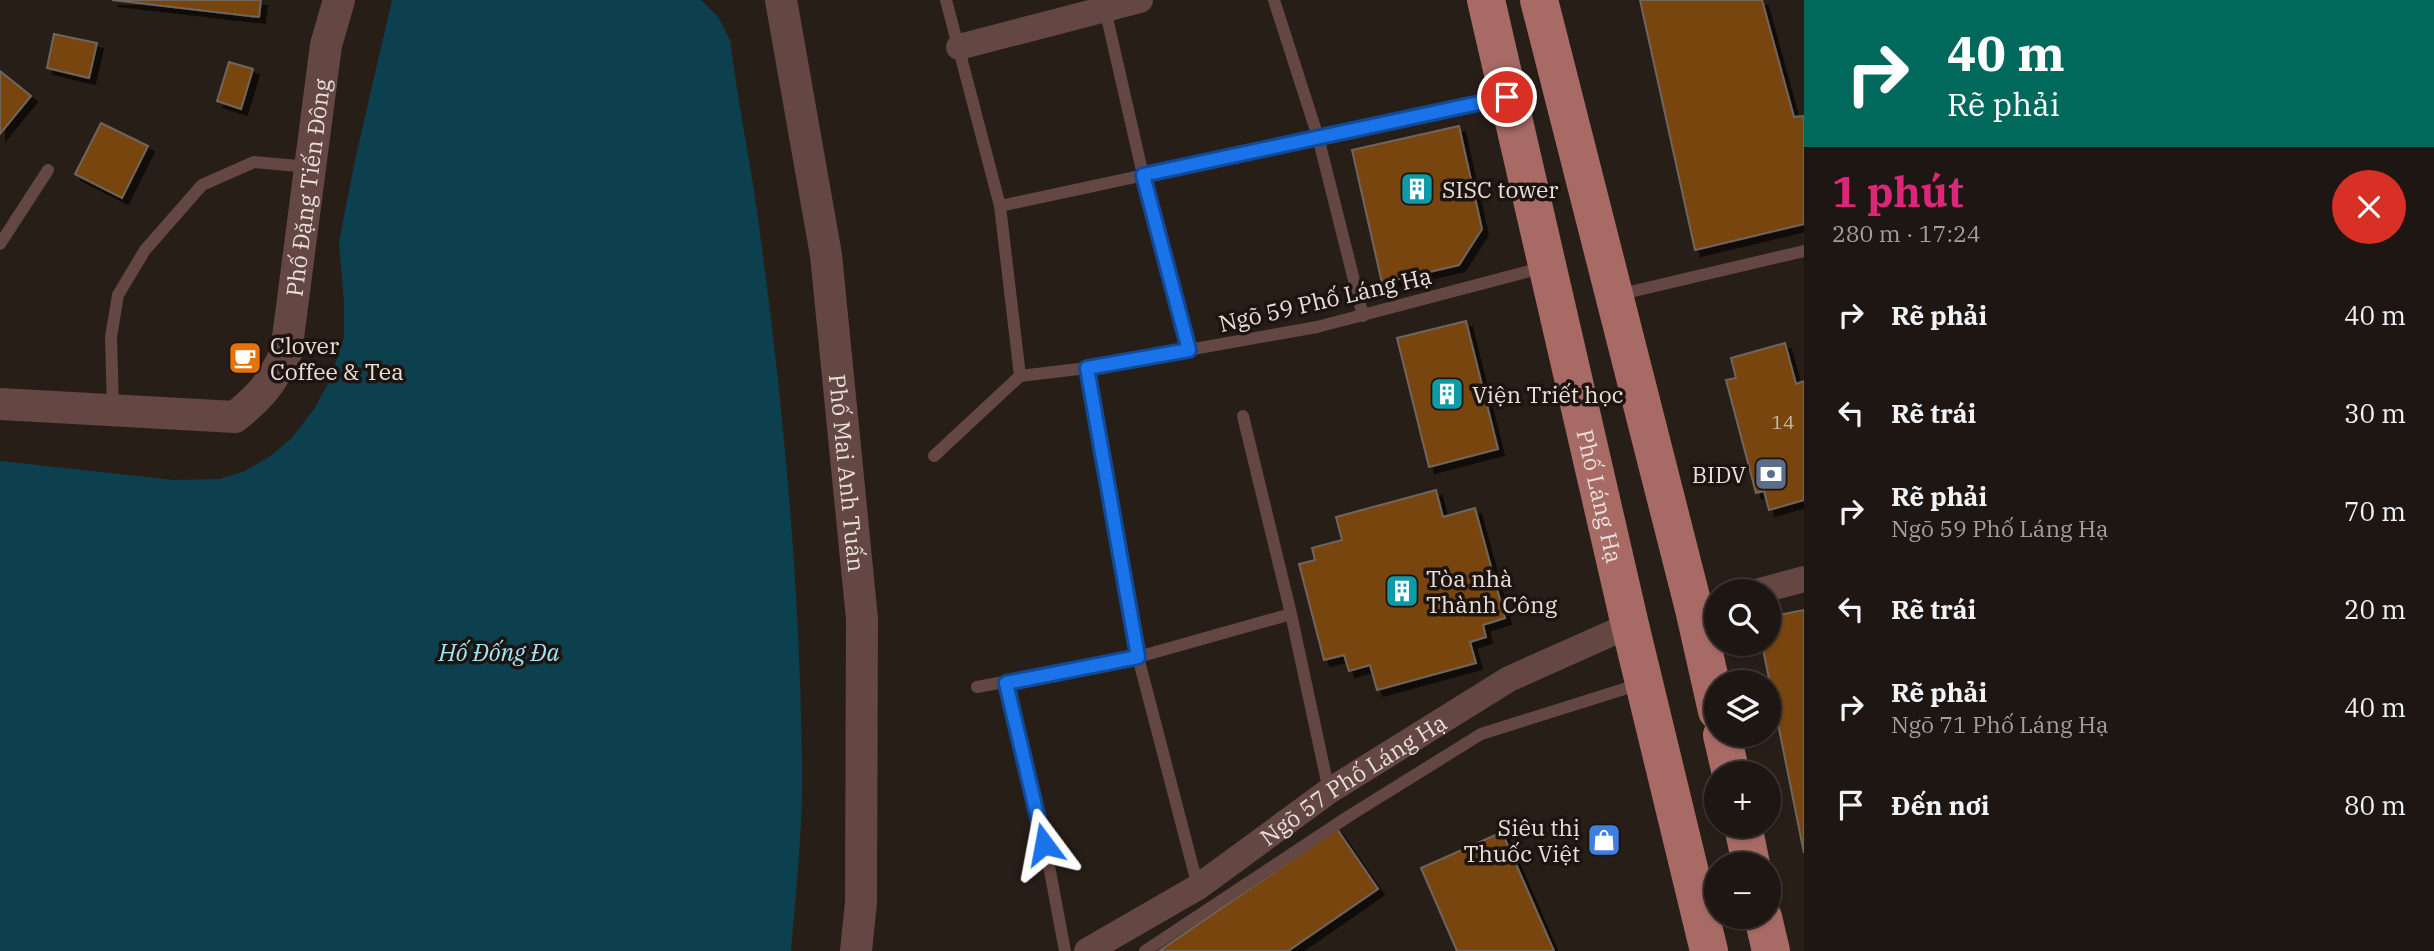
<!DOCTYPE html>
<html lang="vi">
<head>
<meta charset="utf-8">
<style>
	body { margin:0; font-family:"IBM Plex Serif",serif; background:#2b2320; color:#f1f3f6; height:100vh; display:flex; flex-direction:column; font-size:26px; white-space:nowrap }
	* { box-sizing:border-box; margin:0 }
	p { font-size:23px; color:#a19f9f }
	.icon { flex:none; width:38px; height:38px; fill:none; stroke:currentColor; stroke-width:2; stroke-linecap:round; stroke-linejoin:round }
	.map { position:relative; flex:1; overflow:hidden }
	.side { display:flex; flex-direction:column; background:#1e1612; width:630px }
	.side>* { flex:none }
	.banner { background:#00695c; color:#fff; overflow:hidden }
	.buttons { position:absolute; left:1704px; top:579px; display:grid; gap:14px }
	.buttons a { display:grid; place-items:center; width:77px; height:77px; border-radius:50%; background:#1e1612; box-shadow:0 2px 5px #0004,0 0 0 2px #3c3532; font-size:35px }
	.pin { position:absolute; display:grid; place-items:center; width:60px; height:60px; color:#fff; margin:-30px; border:4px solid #fff; border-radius:50%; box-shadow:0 2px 7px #0007 }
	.me { position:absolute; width:77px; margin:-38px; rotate:347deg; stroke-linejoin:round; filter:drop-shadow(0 0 5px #0008) }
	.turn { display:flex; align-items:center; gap:24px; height:147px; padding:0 28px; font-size:32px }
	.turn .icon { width:91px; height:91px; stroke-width:2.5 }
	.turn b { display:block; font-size:49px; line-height:60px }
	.round { display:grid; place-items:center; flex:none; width:74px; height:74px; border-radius:37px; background:#2b2320 }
	.summary { display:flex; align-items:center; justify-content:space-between; height:119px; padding:0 28px }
	h1 { font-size:42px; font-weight:700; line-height:52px; color:#db2777 }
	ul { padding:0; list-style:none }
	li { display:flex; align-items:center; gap:21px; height:98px; padding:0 28px }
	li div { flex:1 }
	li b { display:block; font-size:26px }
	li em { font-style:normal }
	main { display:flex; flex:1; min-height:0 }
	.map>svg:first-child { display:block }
</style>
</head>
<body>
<main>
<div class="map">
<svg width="1804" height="951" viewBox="0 0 1804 951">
	<defs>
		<filter id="shadow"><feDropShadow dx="6" dy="6" stdDeviation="0" flood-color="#0009"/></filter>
	</defs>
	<rect width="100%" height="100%" fill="#281e18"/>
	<path fill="#0d404e" d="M392,0H701L718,17L730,40C738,105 752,169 760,233C784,410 800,588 802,766C803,828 796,890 791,951H0V461L174,480L220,479L245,471L269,457L291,439L314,409L329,382L344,338V302L339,242L355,160Z"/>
	<path fill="#774510" stroke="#70655d" stroke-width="2" filter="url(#shadow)" d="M112,0H261L259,17Z
		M1640,0H1762L1794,117L1804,116V224L1695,250Z
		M54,34L97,43L89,78L47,68Z
		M229,62L253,69L241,109L217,101Z
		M0,71L31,96L0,134Z
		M101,123L148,146L122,198L75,174Z
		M1459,126L1482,229L1459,265L1382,283L1352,150Z
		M1466,321L1498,449L1429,467L1397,338Z
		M1785,343L1796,384L1804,381V500L1769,510L1764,491L1756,493L1726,380L1736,378L1731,358Z
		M1436,490L1443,517L1475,508L1505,618L1483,625L1486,637L1470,642L1476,663L1377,690L1370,665L1349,671L1344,655L1324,660L1299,564L1315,560L1312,548L1342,540L1336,517Z
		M1804,610V853L1762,644H1769V617Z
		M1337,829L1378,889L1288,951H1159Z
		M1502,832L1554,951H1457L1421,868Z"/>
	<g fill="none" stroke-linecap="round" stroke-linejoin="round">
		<path stroke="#644643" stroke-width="12" d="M946,0L1000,206L1020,376
			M1274,0L1318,137L1363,316
			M1105,9L1143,175L1189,350
			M1000,206L1503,98
			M0,244L48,170
			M1617,295L1804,251
			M1087,368L1138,657L1198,887
			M113,409L111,337L118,295L145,250L202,185L254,162L309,167
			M1243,416L1291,614L1329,791
			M934,456L1020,376L1087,368L1317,327L1545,267
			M1006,683L1050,871L1065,951
			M977,687L1138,657L1291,614
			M1145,951L1349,816L1481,734L1640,684"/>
		<g stroke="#644643" stroke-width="26">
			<path d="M959,47L1140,0"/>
			<path d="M1756,592L1804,579"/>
			<path id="s1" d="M1087,951L1198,887L1329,791L1509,679L1630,625"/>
		</g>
		<g stroke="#644643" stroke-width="32">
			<path id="s2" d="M781,0L826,255L862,619L861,902L856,951"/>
			<path id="s3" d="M0,404L235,417C263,394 270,385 286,353L326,45L339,0"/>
		</g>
		<g stroke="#a76a65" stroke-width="38">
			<path id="s4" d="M1486,0L1630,625L1709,951"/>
			<path d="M1539,0L1694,609L1717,711"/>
			<path d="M1722,735L1731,774"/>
			<path d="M1743,826L1751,864"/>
			<path d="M1763,917L1771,951"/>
		</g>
	</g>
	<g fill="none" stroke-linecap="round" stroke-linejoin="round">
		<defs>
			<path id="route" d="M1044,844L1006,683L1138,657L1087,368L1189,350L1143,175L1507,97"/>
		</defs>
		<use href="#route" stroke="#114b97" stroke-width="18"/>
		<use href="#route" stroke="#1a73e8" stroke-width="12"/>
	</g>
	<defs>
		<symbol id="building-square" viewBox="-11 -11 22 22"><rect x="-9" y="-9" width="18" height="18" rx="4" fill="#0f9aa8" stroke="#1e140f"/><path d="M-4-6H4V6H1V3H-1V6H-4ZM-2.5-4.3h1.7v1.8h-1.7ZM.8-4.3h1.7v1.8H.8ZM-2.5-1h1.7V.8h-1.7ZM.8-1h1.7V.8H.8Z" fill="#fff"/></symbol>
		<symbol id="cafe-square" viewBox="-11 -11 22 22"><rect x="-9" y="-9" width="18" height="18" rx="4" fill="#e8710a" stroke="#1e140f"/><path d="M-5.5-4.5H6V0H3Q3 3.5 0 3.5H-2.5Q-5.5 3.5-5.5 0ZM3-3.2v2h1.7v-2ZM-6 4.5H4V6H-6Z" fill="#fff"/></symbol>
		<symbol id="bank-square" viewBox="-11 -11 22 22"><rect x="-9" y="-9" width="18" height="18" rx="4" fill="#5c6f8a" stroke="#1e140f"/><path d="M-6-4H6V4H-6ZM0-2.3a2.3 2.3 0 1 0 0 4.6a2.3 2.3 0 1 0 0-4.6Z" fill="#fff"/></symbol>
		<symbol id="shop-square" viewBox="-11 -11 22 22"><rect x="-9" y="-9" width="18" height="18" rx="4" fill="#3f7fe0" stroke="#1e140f"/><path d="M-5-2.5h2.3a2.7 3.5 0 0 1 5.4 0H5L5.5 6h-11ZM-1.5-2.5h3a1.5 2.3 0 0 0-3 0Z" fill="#fff"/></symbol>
	</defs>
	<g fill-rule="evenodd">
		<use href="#building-square" x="1398" y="170" width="38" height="38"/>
		<use href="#cafe-square" x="226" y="339" width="38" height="38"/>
		<use href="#building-square" x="1428" y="375" width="38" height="38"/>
		<use href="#bank-square" x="1752" y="455" width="38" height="38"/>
		<use href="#building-square" x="1383" y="572" width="38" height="38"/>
		<use href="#shop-square" x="1585" y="821" width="38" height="38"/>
	</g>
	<g text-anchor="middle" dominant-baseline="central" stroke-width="7" stroke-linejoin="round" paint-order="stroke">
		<g font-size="19" fill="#ccb9a9">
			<text x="1783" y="422">14</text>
		</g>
		<g font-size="23" fill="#e8e0dc" stroke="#1e140f">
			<text stroke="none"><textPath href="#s3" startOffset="485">Phố Đặng Tiến Đông</textPath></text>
			<text transform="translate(1325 299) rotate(-13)">Ngõ 59 Phố Láng Hạ</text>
			<text stroke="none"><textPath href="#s2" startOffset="478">Phố Mai Anh Tuấn</textPath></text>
			<text stroke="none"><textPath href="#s4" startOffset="509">Phố Láng Hạ</textPath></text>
			<text stroke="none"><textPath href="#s1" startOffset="317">Ngõ 57 Phố Láng Hạ</textPath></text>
		</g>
		<g font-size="23" fill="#e8e0dc" stroke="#1e140f" text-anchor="start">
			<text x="1442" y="189">SISC tower</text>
			<text x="270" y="345">Clover<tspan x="270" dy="26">Coffee &amp; Tea</tspan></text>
			<text x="1472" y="394">Viện Triết học</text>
			<text x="1746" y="474" text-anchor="end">BIDV</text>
			<text x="1426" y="578">Tòa nhà<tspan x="1426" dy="26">Thành Công</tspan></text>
			<text x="1580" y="827" text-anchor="end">Siêu thị<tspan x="1580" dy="26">Thuốc Việt</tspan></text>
		</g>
		<g font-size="24" font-style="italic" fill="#a1e5fb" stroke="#1e140f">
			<text x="499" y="652">Hố Đống Đa</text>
		</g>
	</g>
</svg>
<div class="buttons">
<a><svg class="icon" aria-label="search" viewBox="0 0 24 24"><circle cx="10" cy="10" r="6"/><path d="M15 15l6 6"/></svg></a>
<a><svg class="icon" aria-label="layers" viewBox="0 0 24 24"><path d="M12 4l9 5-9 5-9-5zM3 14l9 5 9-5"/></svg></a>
<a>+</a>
<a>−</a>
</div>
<div class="pin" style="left:1507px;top:97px;background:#d93025"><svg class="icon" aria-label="arrive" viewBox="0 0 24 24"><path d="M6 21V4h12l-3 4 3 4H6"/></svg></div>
<svg class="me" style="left:1044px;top:844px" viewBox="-20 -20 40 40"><path d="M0-17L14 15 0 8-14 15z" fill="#1a73e8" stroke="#fff" stroke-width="4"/></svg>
</div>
<section class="side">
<div class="banner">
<div class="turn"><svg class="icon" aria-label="right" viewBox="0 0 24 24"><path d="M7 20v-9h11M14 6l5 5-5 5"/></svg><div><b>40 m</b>Rẽ phải</div></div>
</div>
<div class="summary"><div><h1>1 phút</h1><p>280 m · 17:24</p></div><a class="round" style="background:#d93025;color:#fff"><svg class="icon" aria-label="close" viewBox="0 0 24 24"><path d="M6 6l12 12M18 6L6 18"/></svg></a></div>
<ul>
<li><svg class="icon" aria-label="right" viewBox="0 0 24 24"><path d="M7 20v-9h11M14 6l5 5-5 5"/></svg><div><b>Rẽ phải</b></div><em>40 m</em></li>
<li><svg class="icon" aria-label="left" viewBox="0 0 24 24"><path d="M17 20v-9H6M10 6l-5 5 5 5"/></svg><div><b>Rẽ trái</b></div><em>30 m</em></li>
<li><svg class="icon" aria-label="right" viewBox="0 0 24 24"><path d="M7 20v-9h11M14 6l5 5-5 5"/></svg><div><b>Rẽ phải</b><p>Ngõ 59 Phố Láng Hạ</p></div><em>70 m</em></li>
<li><svg class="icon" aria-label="left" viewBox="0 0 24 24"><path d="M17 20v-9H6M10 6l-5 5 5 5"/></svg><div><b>Rẽ trái</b></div><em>20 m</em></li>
<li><svg class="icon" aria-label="right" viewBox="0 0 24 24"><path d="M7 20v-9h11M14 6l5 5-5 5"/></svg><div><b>Rẽ phải</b><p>Ngõ 71 Phố Láng Hạ</p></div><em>40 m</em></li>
<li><svg class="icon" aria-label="arrive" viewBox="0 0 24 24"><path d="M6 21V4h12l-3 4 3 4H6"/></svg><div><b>Đến nơi</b></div><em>80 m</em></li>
</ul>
</section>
</main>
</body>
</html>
